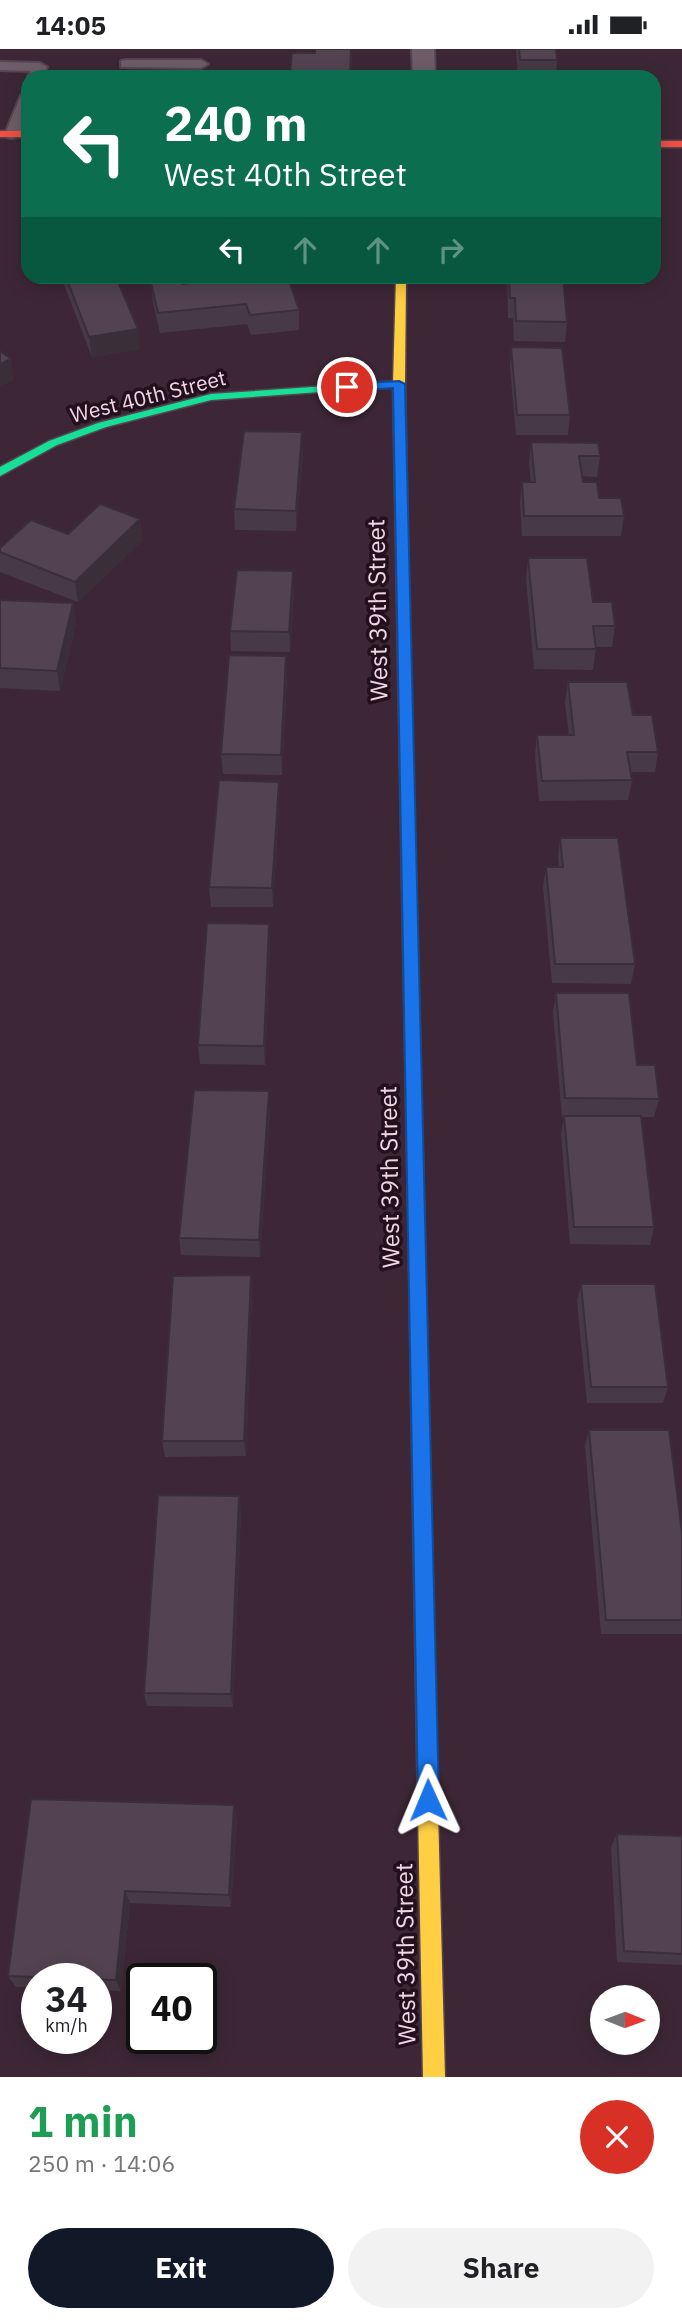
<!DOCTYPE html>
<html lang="en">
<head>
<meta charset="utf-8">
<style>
	body { margin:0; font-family:"IBM Plex Sans",sans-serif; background:#f2f2f2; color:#202124; height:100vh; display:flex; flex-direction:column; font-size:26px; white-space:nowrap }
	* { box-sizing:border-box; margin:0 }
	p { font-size:23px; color:#757577 }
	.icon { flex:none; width:38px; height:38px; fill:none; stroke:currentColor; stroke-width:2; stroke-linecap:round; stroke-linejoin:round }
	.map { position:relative; height:2028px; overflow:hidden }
	.details { display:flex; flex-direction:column; background:#fff; flex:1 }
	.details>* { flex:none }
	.banner { position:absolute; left:21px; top:21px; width:640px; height:214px; border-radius:21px; box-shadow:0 4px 18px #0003; background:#0b6e4f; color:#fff; overflow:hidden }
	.needle { width:46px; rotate:91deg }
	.fabs { position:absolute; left:590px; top:1936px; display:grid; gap:14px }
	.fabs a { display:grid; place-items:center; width:70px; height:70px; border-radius:50%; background:#fff; box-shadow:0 4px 18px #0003; font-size:35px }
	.speed { position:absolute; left:21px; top:1914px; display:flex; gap:14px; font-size:35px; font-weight:700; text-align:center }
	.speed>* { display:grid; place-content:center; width:91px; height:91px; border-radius:50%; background:#fff; box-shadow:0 4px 18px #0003; line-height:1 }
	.speed small { font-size:18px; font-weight:400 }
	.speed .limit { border:4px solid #111; border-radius:10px; background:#fff; color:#111 }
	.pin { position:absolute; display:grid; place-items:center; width:60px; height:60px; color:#fff; margin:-30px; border:4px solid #fff; border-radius:50%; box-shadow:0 2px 7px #0007 }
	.me { position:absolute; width:77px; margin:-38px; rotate:359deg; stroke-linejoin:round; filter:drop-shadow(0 0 5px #0008) }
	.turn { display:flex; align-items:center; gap:24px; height:147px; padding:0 28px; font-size:32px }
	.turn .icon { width:91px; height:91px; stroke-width:2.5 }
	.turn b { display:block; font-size:49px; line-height:60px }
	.lanes { display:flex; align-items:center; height:66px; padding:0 28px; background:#0003; justify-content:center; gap:35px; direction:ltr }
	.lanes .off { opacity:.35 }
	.round { display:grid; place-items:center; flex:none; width:74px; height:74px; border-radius:37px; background:#f2f2f2 }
	.head { display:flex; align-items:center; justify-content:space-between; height:119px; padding:0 28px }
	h1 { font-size:42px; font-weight:800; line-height:52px; color:#1e9e55 }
	.cta { display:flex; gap:14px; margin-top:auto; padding:14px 28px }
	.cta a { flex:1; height:80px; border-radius:42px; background:#111827; color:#fff; font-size:28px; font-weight:800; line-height:80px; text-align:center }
	.cta a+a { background:#f2f2f2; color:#202124 }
	.status { display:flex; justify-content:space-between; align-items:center; height:49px; padding:0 35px; background:#fff; direction:ltr }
	.status svg { height:19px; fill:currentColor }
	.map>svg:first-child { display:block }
</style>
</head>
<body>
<div class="status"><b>14:05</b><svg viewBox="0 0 49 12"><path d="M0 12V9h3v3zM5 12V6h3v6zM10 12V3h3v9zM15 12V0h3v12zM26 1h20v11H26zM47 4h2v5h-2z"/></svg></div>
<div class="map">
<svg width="682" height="2028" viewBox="0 0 682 2028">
	<rect width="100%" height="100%" fill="#3d2736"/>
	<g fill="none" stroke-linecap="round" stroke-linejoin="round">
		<defs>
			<path id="lane" d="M126,11H201L208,15L201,19L121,18V12Z
				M0,13L40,14L47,18L42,28H28L31,22L0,21Z
				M28,42C28,56 29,84 12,89L7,88L5,85L21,46Z"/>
			<path id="street" d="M412,0H434L435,28H413Z"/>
			<path id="fast" d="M399,332L405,335L403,337L211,351L106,378L57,396L0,427V418L49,392L98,374L211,345Z
				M403,547L409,551L416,837L409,842L402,837L397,551Z
				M416,1144L422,1146L424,1151L438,1762L435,1769L428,1772L421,1769L418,1762L408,1151L410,1146Z"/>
			<path id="slow" d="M396,228H406L405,335L409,551L403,555L397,551L393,335Z
				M428,1752L435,1755L438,1762L445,2028H423L418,1762L421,1755Z"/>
			<path id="jam" d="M0,82H28V88H0Z
				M654,92H682V98H654Z
				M409,832L416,837L424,1151L422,1156L416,1158L410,1156L408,1151L402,837Z"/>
		</defs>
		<use href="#lane" stroke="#574451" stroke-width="4"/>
		<use href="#street" stroke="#574451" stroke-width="4"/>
		<use href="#fast" stroke="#574451" stroke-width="3"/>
		<use href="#slow" stroke="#574451" stroke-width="3"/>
		<use href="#jam" stroke="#574451" stroke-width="3"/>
		<use href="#lane" fill="#6e5d68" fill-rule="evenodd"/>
		<use href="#street" fill="#6e5d68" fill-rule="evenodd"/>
		<use href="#fast" fill="#16e098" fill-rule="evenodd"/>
		<use href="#slow" fill="#ffcf43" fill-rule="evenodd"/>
		<use href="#jam" fill="#f24e42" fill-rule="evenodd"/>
	</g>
	<path fill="#473a46" d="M352,0L351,28H291L290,23L315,4Z
		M516,0H556L557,11L556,28H518Z
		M63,228H116L140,300L92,308L63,233Z
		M155,228H180L182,235L222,231V228H288L299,261V281L251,286L247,275L160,284L153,254L151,234H156Z
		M507,228H563L567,273L565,293L514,292L513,269H508Z
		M511,298L570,366L568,386H516L510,318Z
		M531,393L600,407L597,428L582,427L583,433L599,449L624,467L621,487H522L520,453L522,433H531L529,414Z
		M303,403L296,482L235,481L234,460Z
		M68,485L143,491L78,553L0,523V499Z
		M528,509L593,553L615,577L612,598H596L593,621L534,620L526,530Z
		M294,542L290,603L231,602L230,582Z
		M0,551L76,574L60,642L0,639Z
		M286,607L287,627L282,726L223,725L221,705Z
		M568,633L658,703L655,723H631L632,731L628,751L539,752L535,706L537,686H569L565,654Z
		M279,733V753L273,858H211L209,838Z
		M560,789L635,915L631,935L552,934L543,838L546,818H559L558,809Z
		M269,875L270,894L265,1016L200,1015L198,996Z
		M556,944L637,1016L659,1050L654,1068H641L654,1178L650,1196L570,1195L561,1085L564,1068H562L553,963Z
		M270,1061L260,1208L181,1206L179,1189Z
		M581,1235L668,1338L663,1354H587L577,1252Z
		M252,1244L246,1407L165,1408L162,1392Z
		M589,1381L682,1484V1585H601L585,1397Z
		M239,1447L241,1462L233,1658L147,1657L144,1644Z
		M234,1756L237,1770L231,1858L130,1854L121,1942L96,1941V1930H37V1938H16L8,1927Z
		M617,1785L682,1787V1916L617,1913L611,1798Z"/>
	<path fill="#3a2f39" d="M138,280L140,300L92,308L89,288Z
		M11,310L14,331L0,337V315Z
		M302,383L303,403L296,482V462Z
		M140,470L143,491L78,553L75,533Z
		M293,522L294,542L290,603L289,583Z
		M73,554L76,574L60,642L57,622Z
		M286,607L287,627L282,726L281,706Z
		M279,733V753L273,858L272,839Z
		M269,875L270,894L265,1016L264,997Z
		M269,1042L270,1061L260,1208L259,1191Z
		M251,1226L252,1244L246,1407L244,1392Z
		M239,1447L241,1462L233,1658L231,1645Z
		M234,1756L237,1770L231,1858L229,1846Z
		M125,1842L130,1854L121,1942L116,1931Z"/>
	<path fill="#534351" stroke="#3a2f39" stroke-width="2" d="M315,0H351L350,24L290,23L292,4H315Z
		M519,0H556L557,11H520Z
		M66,228H116L138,280L89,288Z
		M156,228H180L182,235L224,231L223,228H288L299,261L250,266L246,255L158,264L151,234L157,233Z
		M509,228H563L567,273L516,272L515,249H510Z
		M511,298L562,299L570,366H517Z
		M0,302L11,310L0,315Z
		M244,382L302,383L296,462L234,460Z
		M531,393L598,394L600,407H579L583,433H597L599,449H621L624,467H524L522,433H535Z
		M100,455L140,470L75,533L0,503V499L31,471L68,485Z
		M528,509H587L593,553H612L615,577H593L596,600H537Z
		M237,521L293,522L289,583L230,582Z
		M0,551L73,554L57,622L0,619Z
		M229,606L286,607L281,706L221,705Z
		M568,633H627L633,666H652L658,703H627L632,731L542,732L537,686H574Z
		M219,731L279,733L272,839L209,838Z
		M560,789H618L635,915H555L546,818H563Z
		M207,874L269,875L264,997L198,996Z
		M556,944H629L637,1016H655L659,1050L565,1049Z
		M194,1041L269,1042L259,1191L179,1189Z
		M564,1067H641L654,1178H574Z
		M251,1226L244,1392H162L173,1227Z
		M581,1235H655L668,1338H591Z
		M589,1381H669L682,1484V1571H606Z
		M158,1446L239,1447L231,1645L144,1644Z
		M31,1750L234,1756L229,1846L125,1842L116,1931L8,1927Z
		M617,1785L682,1787V1905L624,1902Z"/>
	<path fill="#1a73e8" stroke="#114b97" stroke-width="2" d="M399,332L405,335L439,1751L435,1758L428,1761L421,1758L418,1751L393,339L347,342L342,338L347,335Z"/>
	<g text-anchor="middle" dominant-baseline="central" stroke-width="7" stroke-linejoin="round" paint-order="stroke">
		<g font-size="21" fill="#f1d5e6" stroke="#22101c">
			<text transform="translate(148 347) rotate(-14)">West 40th Street</text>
		</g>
		<g font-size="24" fill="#f1d5e6" stroke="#22101c">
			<text transform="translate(377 561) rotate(-91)">West 39th Street</text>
			<text transform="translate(389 1128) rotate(-91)">West 39th Street</text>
			<text transform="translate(405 1905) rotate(-91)">West 39th Street</text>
		</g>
	</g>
</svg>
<div class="fabs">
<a><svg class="needle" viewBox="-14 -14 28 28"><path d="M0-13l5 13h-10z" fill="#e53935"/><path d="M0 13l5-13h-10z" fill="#757577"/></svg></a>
</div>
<div class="speed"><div>34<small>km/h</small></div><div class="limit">40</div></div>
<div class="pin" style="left:347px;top:338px;background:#d93025"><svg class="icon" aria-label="arrive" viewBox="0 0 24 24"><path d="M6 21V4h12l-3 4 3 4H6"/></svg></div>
<svg class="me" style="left:428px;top:1751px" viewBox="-20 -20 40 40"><path d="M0-17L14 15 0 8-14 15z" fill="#1a73e8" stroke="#fff" stroke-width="4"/></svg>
<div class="banner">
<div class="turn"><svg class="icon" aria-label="left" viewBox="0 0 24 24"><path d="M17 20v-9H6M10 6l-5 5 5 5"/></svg><div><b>240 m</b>West 40th Street</div></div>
<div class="lanes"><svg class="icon" aria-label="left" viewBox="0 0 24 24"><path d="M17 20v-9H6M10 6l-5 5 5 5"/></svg><svg class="icon off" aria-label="ahead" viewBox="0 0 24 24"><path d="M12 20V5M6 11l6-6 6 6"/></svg><svg class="icon off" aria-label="ahead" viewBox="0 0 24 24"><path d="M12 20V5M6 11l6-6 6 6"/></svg><svg class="icon off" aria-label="right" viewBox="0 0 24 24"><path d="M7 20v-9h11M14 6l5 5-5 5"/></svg></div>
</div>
</div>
<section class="details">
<div class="head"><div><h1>1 min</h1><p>250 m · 14:06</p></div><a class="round" style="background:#d93025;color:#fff"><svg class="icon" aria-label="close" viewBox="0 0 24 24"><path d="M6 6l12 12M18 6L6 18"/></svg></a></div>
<div class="cta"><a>Exit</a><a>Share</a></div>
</section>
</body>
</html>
